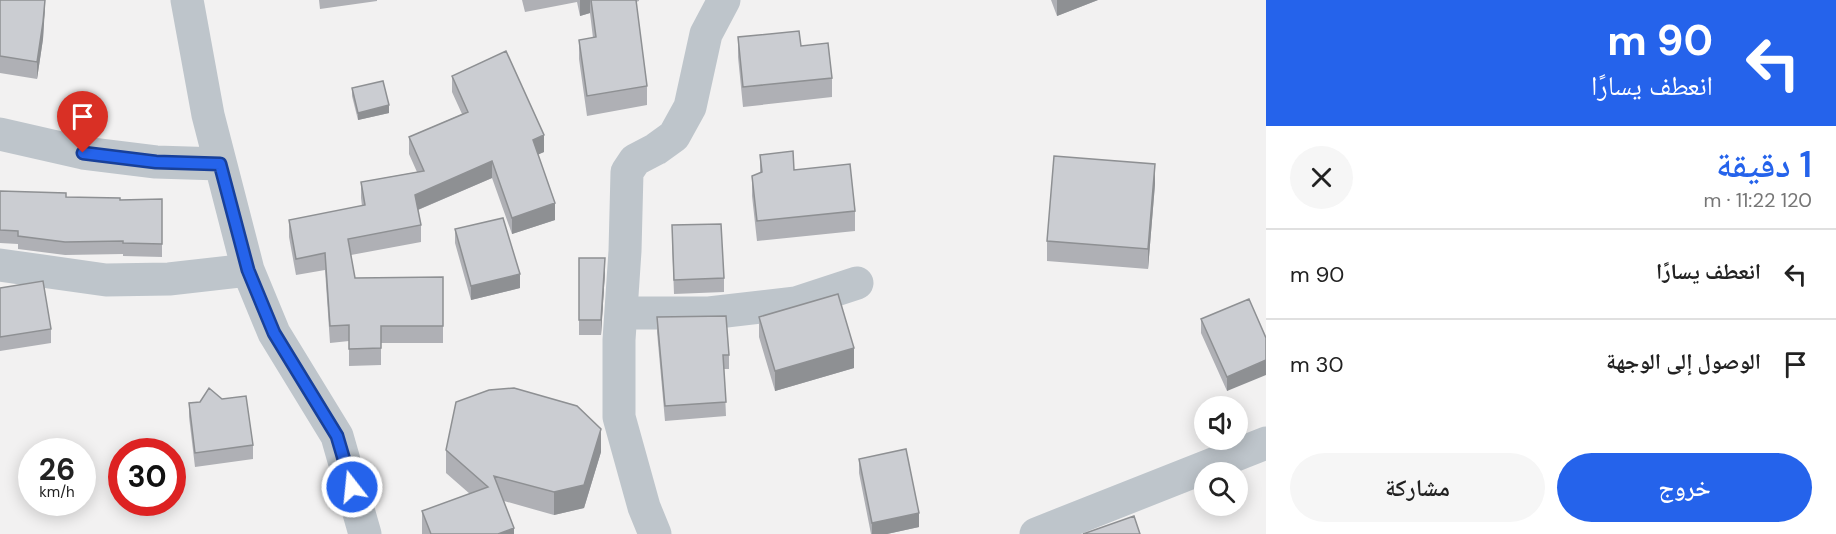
<!DOCTYPE html>
<html lang="ar">
<head>
<meta charset="utf-8">
<style>
	body { margin:0; font-family:"DM Sans","Noto Naskh Arabic",sans-serif; background:#f6f6f6; color:#222; direction:rtl; height:100vh; display:flex; flex-direction:column; font-size:22px; white-space:nowrap }
	* { box-sizing:border-box; margin:0 }
	p { font-size:20px; color:#767676 }
	.icon { flex:none; width:33px; height:33px; fill:none; stroke:currentColor; stroke-width:2; stroke-linecap:round; stroke-linejoin:round }
	.map { position:relative; flex:1; overflow:hidden; direction:ltr }
	.sheet { display:flex; flex-direction:column; background:#fff; width:570px }
	.sheet>* { flex:none }
	.top-card { background:#2563eb; color:#fff; overflow:hidden }
	.fabs { position:absolute; left:1194px; top:396px; display:grid; gap:12px }
	.fabs a { display:grid; place-items:center; width:54px; height:54px; border-radius:50%; background:#fff; box-shadow:0 3px 15px #0003; font-size:30px }
	.speed { position:absolute; left:18px; top:438px; display:flex; gap:12px; font-size:30px; font-weight:700; text-align:center }
	.speed>* { display:grid; place-content:center; width:78px; height:78px; border-radius:50%; background:#fff; box-shadow:0 3px 15px #0003; line-height:1 }
	.speed small { font-size:15px; font-weight:400 }
	.speed .limit { border:9px solid #d22; background:#fff; color:#111 }
	.pin { position:absolute; display:grid; place-items:center; width:51px; height:51px; color:#fff; margin:-62px -26px; border-radius:50% 50% 50% 0; rotate:-45deg; box-shadow:0 0 6px #0007 }
	.pin .icon { rotate:45deg }
	.me { position:absolute; width:66px; margin:-33px; rotate:344deg; stroke-linejoin:round; filter:drop-shadow(0 0 4px #0008) }
	.turn { display:flex; align-items:center; gap:21px; height:126px; padding:0 24px; font-size:27px }
	.turn .icon { width:78px; height:78px; stroke-width:2.5 }
	.turn b { display:block; font-size:42px; line-height:51px }
	.round { display:grid; place-items:center; flex:none; width:63px; height:63px; border-radius:32px; background:#f6f6f6 }
	.head { display:flex; align-items:center; justify-content:space-between; height:102px; padding:0 24px }
	h1 { font-size:36px; font-weight:600; line-height:45px; color:#2563eb }
	.primary-button { display:flex; gap:12px; margin-top:auto; padding:12px 24px }
	.primary-button a { flex:1; height:69px; border-radius:36px; background:#2563eb; color:#fff; font-size:24px; font-weight:600; line-height:69px; text-align:center }
	.primary-button a+a { background:#f6f6f6; color:#222 }
	ul { padding:0; list-style:none }
	li { display:flex; align-items:center; gap:18px; height:90px; padding:0 24px; border-top:2px solid #e0e0e0 }
	li div { flex:1 }
	li b { display:block; font-size:22px }
	li em { font-style:normal }
	main { display:flex; flex:1; min-height:0 }
	.map>svg:first-child { display:block }
</style>
</head>
<body>
<main>
<section class="sheet">
<div class="top-card">
<div class="turn"><svg class="icon" aria-label="left" viewBox="0 0 24 24"><path d="M17 20v-9H6M10 6l-5 5 5 5"/></svg><div><b>90 m</b>انعطف يسارًا</div></div>
</div>
<div class="head"><div><h1>1 دقيقة</h1><p>120 m · 11:22</p></div><a class="round"><svg class="icon" aria-label="close" viewBox="0 0 24 24"><path d="M6 6l12 12M18 6L6 18"/></svg></a></div>
<ul>
<li><svg class="icon" aria-label="left" viewBox="0 0 24 24"><path d="M17 20v-9H6M10 6l-5 5 5 5"/></svg><div><b>انعطف يسارًا</b></div><em>90 m</em></li>
<li><svg class="icon" aria-label="arrive" viewBox="0 0 24 24"><path d="M6 21V4h12l-3 4 3 4H6"/></svg><div><b>الوصول إلى الوجهة</b></div><em>30 m</em></li>
</ul>
<div class="primary-button"><a>خروج</a><a>مشاركة</a></div>
</section>
<div class="map">
<svg width="1266" height="534" viewBox="0 0 1266 534">
	<rect width="100%" height="100%" fill="#f2f1f1"/>
	<g fill="none" stroke-linecap="round" stroke-linejoin="round">
		<path stroke="#bec5cb" stroke-width="33" d="M187,0L208,115L248,270L274,333L337,436L365,534
			M0,134L83,153L156,162L220,164
			M0,265L106,280L169,279L248,270
			M621,313H709L796,303L857,283
			M655,534L644,507L619,417V340L625,251L627,172L635,160L656,149L674,136L690,107L706,34L724,0
			M1036,534L1266,443"/>
	</g>
	<path fill="#afb0b5" d="M0,0H45L43,39L37,79L0,73Z
		M319,0H377V1L320,9Z
		M522,0H639V1L636,2L647,86V105L587,116L579,59V40L593,38L590,13L580,16L577,2L525,12Z
		M1051,0H1098L1057,16Z
		M738,37L801,46L832,78V97L743,107L738,57Z
		M452,76L544,152L538,154L555,220L512,234L492,178L418,210L421,225V242L351,255L355,278L443,277V343H381V365L349,366V341L330,343L325,270L296,275L289,237V220L362,206L361,198V182L417,172L409,154V137L462,114L452,92Z
		M352,88L389,113L358,120L352,96Z
		M760,155L794,170L855,211V231L757,241L752,196V176L760,173Z
		M1155,184L1148,269L1047,261V241Z
		M0,191L66,197L120,200L162,199V257L123,256V254L65,255L18,249V244L0,243Z
		M455,229L520,288L471,300L455,243Z
		M672,240L724,278V292L674,294Z
		M579,258L605,272L601,335H579Z
		M0,288L51,329V343L0,351Z
		M657,317L729,355V369H724L726,416L665,421L657,332Z
		M759,317L854,368L775,391L759,337Z
		M1201,319L1266,338L1227,391L1201,333Z
		M189,403L253,445V459L195,467L189,417Z
		M446,450L601,452L584,508L554,515L504,501L514,534H422V511L470,494L446,473Z
		M859,459L919,527L887,534H871L859,473Z"/>
	<path fill="#8e9093" d="M45,0V8L43,39L37,79V62Z
		M580,0H590V13L580,16Z
		M1057,0H1098L1057,16Z
		M389,105V113L358,120V113Z
		M544,135V152L533,157V140Z
		M492,161V178L415,211V195Z
		M1155,164V184L1148,269V249Z
		M555,203V220L512,234V218Z
		M605,258V272L601,335V320Z
		M520,274V288L471,300V286Z
		M854,348V368L775,391V371Z
		M1266,360V375L1227,391V377Z
		M601,429V452L584,508L554,515V492Z
		M919,513V527L887,534H872V523Z
		M514,528V534H498Z"/>
	<path fill="#cbcdd2" stroke="#8e9093" stroke-width="1.5" d="M0,0H45L43,22L37,62L0,56Z
		M591,0H636L647,86L587,96L579,40L596,37Z
		M799,31L801,46L828,43L832,78L743,87L738,37Z
		M506,51L544,135L533,140L555,203L512,218L492,161L415,195L421,225L348,239L355,278L443,277V326H381V348L349,349V325L330,326L325,253L296,259L289,220L365,205L361,182L424,171L409,137L468,112L452,76Z
		M383,81L389,105L358,113L352,88Z
		M793,151L794,170L850,164L855,211L757,221L752,176L762,172L760,155Z
		M1054,156L1155,164L1148,249L1047,241Z
		M0,191L66,193V197L120,198V200L162,199V244L123,243V241L65,242L18,236V231L0,230Z
		M503,218L520,274L471,286L455,229Z
		M721,224L724,278L674,280L672,225Z
		M579,258H605L601,320H579Z
		M43,281L51,329L0,337V288Z
		M838,294L854,348L775,371L759,317Z
		M1249,299L1266,338V360L1227,377L1201,319Z
		M726,316L729,355H723L726,402L665,406L657,317Z
		M209,388L222,399L246,396L253,445L195,453L189,403L200,402Z
		M514,388L577,406L601,429L584,485L554,492L494,476L514,528L498,534H431L422,511L488,487L446,450L456,402L489,390Z
		M906,449L919,513L872,523L859,459Z
		M1134,516L1140,534H1083Z"/>
	<g fill="none" stroke-linecap="round" stroke-linejoin="round">
		<defs>
			<path id="route" d="M83,153L156,162L220,164L248,270L274,333L337,436L352,487"/>
		</defs>
		<use href="#route" stroke="#184099" stroke-width="15"/>
		<use href="#route" stroke="#2563eb" stroke-width="10"/>
	</g>
</svg>
<div class="fabs">
<a><svg class="icon" aria-label="sound" viewBox="0 0 24 24"><path d="M4 9h4l5-4v14l-5-4H4zM17 9q2 3 0 6"/></svg></a>
<a><svg class="icon" aria-label="search" viewBox="0 0 24 24"><circle cx="10" cy="10" r="6"/><path d="M15 15l6 6"/></svg></a>
</div>
<div class="speed"><div>26<small>km/h</small></div><div class="limit">30</div></div>
<div class="pin" style="left:83px;top:153px;background:#d93025"><svg class="icon" aria-label="arrive" viewBox="0 0 24 24"><path d="M6 21V4h12l-3 4 3 4H6"/></svg></div>
<svg class="me" style="left:352px;top:487px" viewBox="-20 -20 40 40"><circle r="17" fill="#2563eb" stroke="#fff" stroke-width="3"/><path d="M0-11L8 9 0 5-8 9z" fill="#fff"/></svg>
</div>
</main>
</body>
</html>
